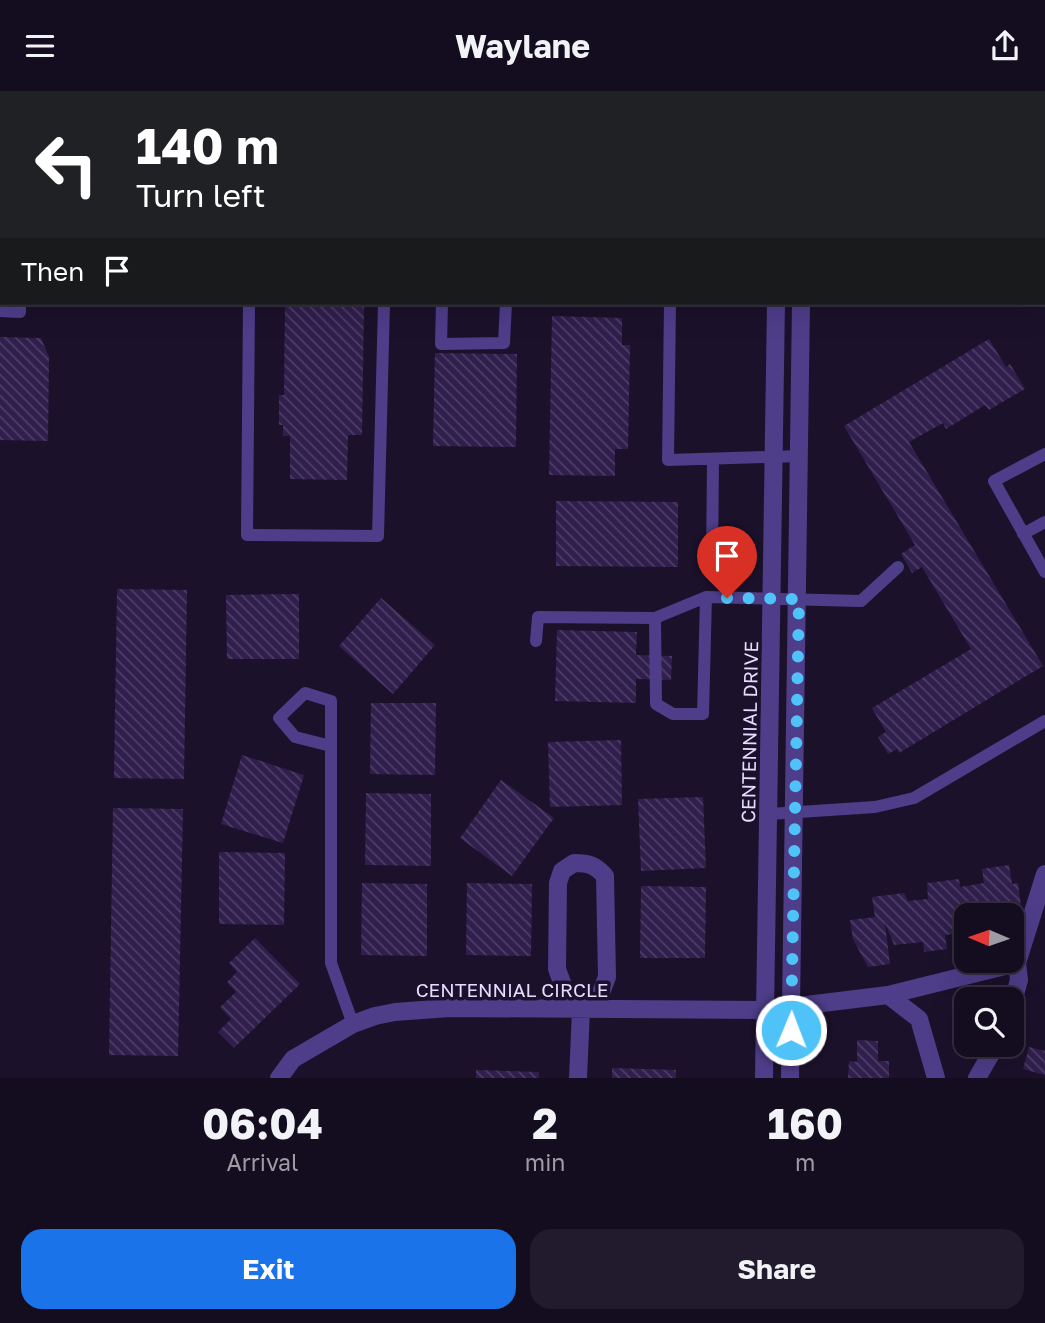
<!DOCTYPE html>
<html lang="en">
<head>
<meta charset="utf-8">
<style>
	body { margin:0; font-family:"Golos Text",sans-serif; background:#211b2d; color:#f1f3f6; height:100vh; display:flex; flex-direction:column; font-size:26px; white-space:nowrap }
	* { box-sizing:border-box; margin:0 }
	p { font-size:23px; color:#9d9ca5 }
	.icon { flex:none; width:38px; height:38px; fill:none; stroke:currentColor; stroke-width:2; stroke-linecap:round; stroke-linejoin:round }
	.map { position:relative; height:987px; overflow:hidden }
	.panel { display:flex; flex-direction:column; background:#140d20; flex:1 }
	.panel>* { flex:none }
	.top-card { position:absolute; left:0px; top:0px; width:1046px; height:214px; box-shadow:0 7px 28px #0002,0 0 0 2px #332d3e; background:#202124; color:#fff; overflow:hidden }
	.needle { width:46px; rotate:272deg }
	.fabs { position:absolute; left:954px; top:812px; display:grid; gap:14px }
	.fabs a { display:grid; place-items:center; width:70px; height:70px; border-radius:14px; background:#140d20; box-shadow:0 7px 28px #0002,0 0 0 2px #332d3e; font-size:35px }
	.pin { position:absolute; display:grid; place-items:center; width:60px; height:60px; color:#fff; margin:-72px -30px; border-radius:50% 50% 50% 0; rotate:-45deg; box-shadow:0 0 7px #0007 }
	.pin .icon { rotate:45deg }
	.me { position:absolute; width:77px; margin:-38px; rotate:1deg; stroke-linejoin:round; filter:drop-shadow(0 0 5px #0008) }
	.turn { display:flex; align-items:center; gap:24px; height:147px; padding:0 21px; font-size:32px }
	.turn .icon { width:91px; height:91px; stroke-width:2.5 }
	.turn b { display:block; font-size:49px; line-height:60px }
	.then { display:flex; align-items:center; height:66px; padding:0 21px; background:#0003; gap:14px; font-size:26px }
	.eta { display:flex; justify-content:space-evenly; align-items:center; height:119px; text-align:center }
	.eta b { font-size:42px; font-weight:700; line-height:49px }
	.primary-button { display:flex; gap:14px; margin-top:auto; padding:14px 21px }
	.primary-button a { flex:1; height:80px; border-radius:21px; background:#1a73e8; color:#fff; font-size:28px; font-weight:700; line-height:80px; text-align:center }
	.primary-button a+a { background:#211b2d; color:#f1f3f6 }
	header { display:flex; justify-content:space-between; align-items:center; height:91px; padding:0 21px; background:#140d20; font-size:32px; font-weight:700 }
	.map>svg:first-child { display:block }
</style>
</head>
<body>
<header><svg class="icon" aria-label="menu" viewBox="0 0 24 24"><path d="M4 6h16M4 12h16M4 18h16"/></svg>Waylane<svg class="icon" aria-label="share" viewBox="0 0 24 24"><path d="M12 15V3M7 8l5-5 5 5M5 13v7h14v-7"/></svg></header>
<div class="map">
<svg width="1045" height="987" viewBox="0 0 1045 987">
	<defs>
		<pattern id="forest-crowns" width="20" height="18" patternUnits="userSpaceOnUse" patternTransform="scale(1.75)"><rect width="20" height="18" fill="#143035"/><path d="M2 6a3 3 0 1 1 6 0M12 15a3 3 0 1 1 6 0" fill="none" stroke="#364d53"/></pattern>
		<pattern id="building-back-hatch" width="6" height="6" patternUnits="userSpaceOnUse" patternTransform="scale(1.75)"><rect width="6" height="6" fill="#301e4c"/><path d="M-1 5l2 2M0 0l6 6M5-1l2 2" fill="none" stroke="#4e3e67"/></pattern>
	</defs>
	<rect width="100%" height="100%" fill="#1b112b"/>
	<path fill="#143035" d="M0,0H1045V102V2H2L0,88Z"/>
	<path fill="url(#forest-crowns)" d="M93,0H528L95,2Z"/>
	<path fill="url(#building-back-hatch)" d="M285,214L364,215L362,344H348L347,389L290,388V345H283V334H279V304H284Z
		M552,225L622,227V254H630L628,358H615V385L549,384Z
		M0,246L41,247L49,266L48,350L0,349Z
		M989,248L1006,276L1010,273L1025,298L989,319L985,314L946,338L943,332L909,351L1043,575L899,662L897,658L888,663L878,646L886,641L872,617L971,558L922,476L912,482L901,463L915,454L844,335Z
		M435,262L517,263L516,356L433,355Z
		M556,410L678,411V476L556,475Z
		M117,498L187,499L184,688L114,687Z
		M299,503V568H227L226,504Z
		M381,507L435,554L393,603L339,555Z
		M557,539L637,541L636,564L672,565L671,589L636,588V612L555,610Z
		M371,612H436L435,684L370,683Z
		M621,649L622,714L550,716L548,651Z
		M242,664L304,684L283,752L221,733Z
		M501,689L554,727L512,785L460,747Z
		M366,702L431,703V775L365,774Z
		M703,706L706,777L641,780L638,708Z
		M113,717L183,718L178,965L109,964Z
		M219,761L285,762L284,834L219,833Z
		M1009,774L1012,793L1018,792L1024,838L1012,839V824H966V832L959,818L962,842L945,844L947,858L924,861L923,851L894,854L885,832L890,873L868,876L853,848L850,829L875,826L872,806L904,802L908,810L928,808L927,792L959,788L960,796L984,792L982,778Z
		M362,792L427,793V865L361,864Z
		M467,792L532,793L531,865L466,864Z
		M641,795L706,796L705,867H640Z
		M255,847L300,893L234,957L218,941L231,928L220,916L236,901L227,891L237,881L229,872Z
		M857,949L878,950V970H889V987H848L849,970L857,971Z
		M1029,956L1045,960V984L1023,978Z
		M612,977L676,979V987H612Z
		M476,979L539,981V987H476Z"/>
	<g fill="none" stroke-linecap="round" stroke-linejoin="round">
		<path stroke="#4e3d89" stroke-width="12" d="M249,212L247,444L378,445L384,212
			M442,212L441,253L504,252L506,212
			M670,212L668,369L800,365
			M0,220L20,221V212
			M1045,363L994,390L1045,481
			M1023,443L1045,431
			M712,474L713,368
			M655,527L656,613L673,623H703L706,506
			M536,550L538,526L655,527L706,506L861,510L898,476
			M331,655L295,646L279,627L305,602L331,610V872L353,933
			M769,723L875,716L914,707L1045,630"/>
		<path stroke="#4e3d89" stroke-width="18" d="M574,772C589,772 595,774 605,785L607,886L599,907L581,919L564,897L557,878L558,792L562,780Z
			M1017,872L1045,783
			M888,904L1017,872L1019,889L1012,914
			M279,987L293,968L353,933L375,925L395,921L449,917L766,919L888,904L919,928L936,987
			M578,987L581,919
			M764,987L776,212
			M790,987L801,212
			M977,987L996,954"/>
		<path stroke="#9174fe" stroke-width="18" d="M0,126H2"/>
	</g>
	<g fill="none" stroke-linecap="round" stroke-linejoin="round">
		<path stroke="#4fc3f7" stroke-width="12" stroke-dasharray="0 21.6" d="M727,507L799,508L791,939"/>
	</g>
	<g text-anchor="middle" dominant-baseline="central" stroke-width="7" stroke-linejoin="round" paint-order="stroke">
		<g font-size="19" fill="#e6dcff" stroke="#1b112b">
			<text transform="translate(749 641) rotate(-89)">CENTENNIAL DRIVE</text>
			<text x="512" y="898">CENTENNIAL CIRCLE</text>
		</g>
	</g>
</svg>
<div class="fabs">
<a><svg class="needle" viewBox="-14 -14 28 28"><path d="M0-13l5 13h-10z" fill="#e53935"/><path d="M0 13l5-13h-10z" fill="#9d9ca5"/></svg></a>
<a><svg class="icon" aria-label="search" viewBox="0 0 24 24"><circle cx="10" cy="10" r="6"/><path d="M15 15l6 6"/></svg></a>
</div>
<div class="pin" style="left:727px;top:507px;background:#d93025"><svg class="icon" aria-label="arrive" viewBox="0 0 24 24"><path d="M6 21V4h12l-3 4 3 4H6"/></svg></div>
<svg class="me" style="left:791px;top:939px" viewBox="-20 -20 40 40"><circle r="17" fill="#4fc3f7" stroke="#fff" stroke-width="3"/><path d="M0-11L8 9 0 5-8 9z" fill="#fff"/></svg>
<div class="top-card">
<div class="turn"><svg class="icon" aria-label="left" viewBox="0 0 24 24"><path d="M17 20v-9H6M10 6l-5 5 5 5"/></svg><div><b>140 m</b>Turn left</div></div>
<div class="then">Then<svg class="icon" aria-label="arrive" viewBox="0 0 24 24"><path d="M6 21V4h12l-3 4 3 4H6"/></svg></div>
</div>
</div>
<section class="panel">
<div class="eta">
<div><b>06:04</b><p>Arrival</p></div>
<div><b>2</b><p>min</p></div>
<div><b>160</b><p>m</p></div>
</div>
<div class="primary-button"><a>Exit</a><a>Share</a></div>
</section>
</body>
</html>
